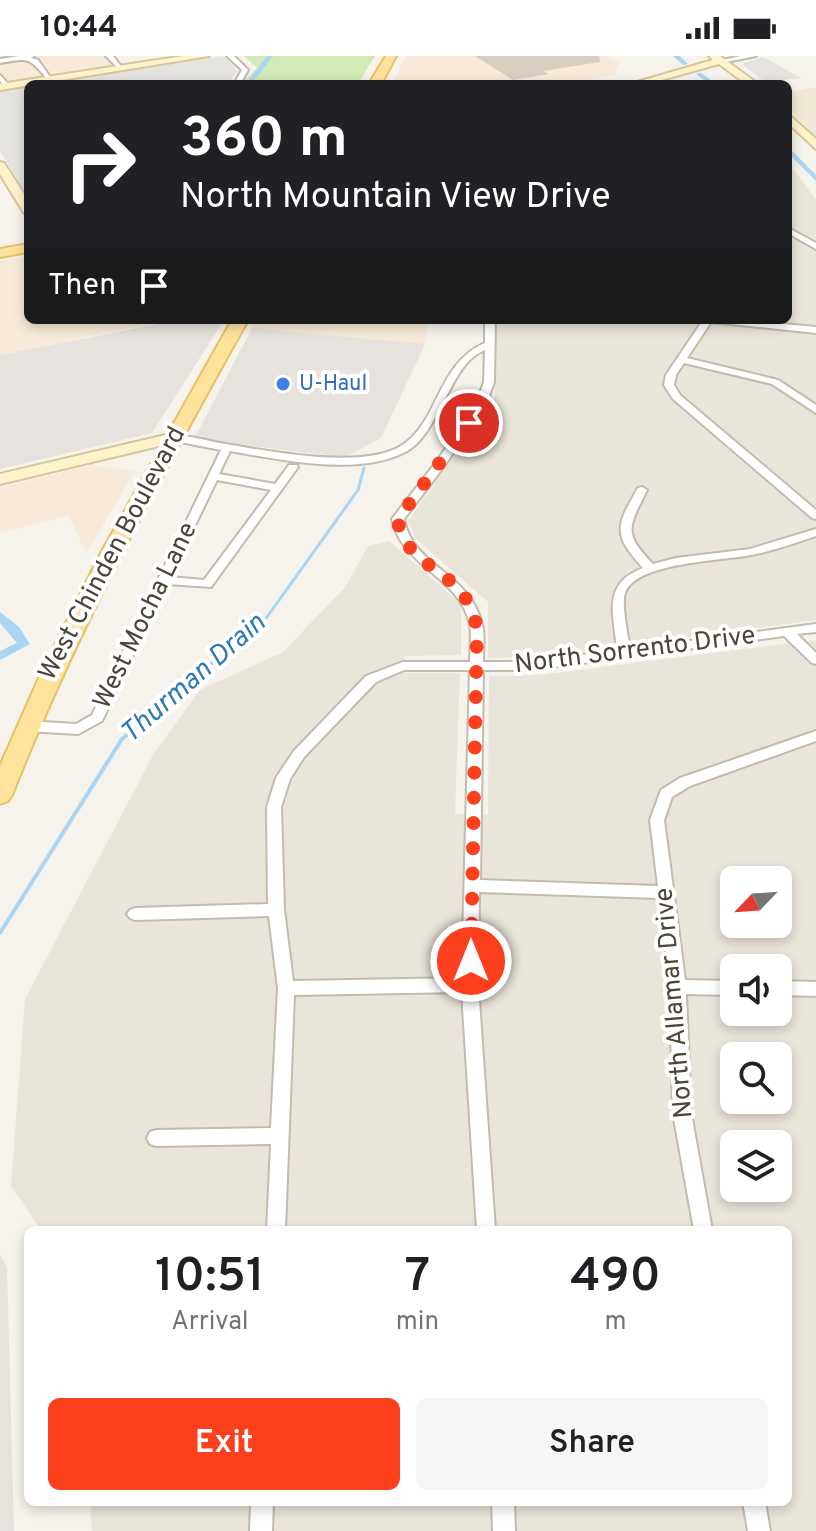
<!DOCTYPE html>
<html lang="en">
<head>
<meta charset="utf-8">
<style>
	body { margin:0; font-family:Overpass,sans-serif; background:#f6f6f6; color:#202124; height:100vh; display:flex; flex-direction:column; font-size:30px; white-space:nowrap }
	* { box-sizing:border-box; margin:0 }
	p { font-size:26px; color:#757577 }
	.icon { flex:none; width:44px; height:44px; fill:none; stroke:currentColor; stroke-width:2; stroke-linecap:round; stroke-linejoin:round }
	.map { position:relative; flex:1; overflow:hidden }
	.sheet { position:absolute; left:24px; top:1170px; width:768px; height:280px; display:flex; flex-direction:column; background:#fff; border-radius:12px; box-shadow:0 4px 12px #0003 }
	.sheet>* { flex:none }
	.top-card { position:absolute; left:24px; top:24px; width:768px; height:244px; border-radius:12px; box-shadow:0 4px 12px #0003; background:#202124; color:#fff; overflow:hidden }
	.needle { width:52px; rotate:245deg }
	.fabs { position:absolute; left:720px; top:810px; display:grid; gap:16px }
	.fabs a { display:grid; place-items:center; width:72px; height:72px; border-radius:12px; background:#fff; box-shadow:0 4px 12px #0003; font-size:40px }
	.pin { position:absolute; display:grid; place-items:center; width:68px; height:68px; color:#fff; margin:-34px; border:4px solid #fff; border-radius:50%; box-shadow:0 2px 8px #0007 }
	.me { position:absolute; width:88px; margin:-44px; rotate:0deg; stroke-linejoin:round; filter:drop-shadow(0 0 6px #0008) }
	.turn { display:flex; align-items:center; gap:28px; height:168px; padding:0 24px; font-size:36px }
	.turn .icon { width:104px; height:104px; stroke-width:2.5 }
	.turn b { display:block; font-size:56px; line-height:68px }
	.then { display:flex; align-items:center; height:76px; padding:0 24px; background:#0003; gap:16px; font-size:30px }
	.eta { display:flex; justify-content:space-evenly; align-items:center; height:136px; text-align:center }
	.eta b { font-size:48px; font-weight:600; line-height:56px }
	.action { display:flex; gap:16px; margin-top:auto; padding:16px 24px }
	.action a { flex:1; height:92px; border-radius:12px; background:#fc3f1d; color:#fff; font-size:32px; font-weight:600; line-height:92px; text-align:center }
	.action a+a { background:#f6f6f6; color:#202124 }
	.status { display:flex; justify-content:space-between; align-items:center; height:56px; padding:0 40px; background:#fff; direction:ltr }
	.status svg { height:22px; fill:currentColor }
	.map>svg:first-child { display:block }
</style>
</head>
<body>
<div class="status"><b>10:44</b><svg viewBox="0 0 49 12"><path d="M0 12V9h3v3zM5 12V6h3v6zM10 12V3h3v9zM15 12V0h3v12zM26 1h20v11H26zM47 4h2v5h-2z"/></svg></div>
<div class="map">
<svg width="816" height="1475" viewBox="0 0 816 1475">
	<rect width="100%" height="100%" fill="#f6f3ec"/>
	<path fill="#eae5da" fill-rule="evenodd" d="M788,106L816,144V564L551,600L488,602V546L415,482L408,465L495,342L496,264H788Z
		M389,485L461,548V599L404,600L405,617H460L455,758L488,759L489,620L540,619L816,584V1475H92L90,1446H788V1174H41L11,1130L25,943L154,697L200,634L283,596L346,530L368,490ZM734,824H778V868H734ZM734,912H778V956H734ZM734,1000H778V1044H734ZM734,1088H778V1132H734Z"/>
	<path fill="#f7ead8" d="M0,0H107L118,11L0,29Z
		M406,0H607L619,7L615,19L560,28H392Z
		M28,200V264H169L0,299V205Z
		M257,264H429L425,288L252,272Z
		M92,409L135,415L86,498L69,459L0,477V432Z"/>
	<path fill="#e6e2dd" d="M178,264H224L152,377L0,413V299Z
		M252,272L425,288L381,382L345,401L194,383Z
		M0,1198L7,1211L14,1475H0Z"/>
	<path fill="#efe8d6" d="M816,31V81L788,52V36Z"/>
	<path fill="#d2eab5" d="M244,0H375L358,28H241L257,12Z"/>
	<path fill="#e5e3e0" d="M223,0L238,15L228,28H30Z
		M762,1L769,4L801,22L765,26L742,8Z
		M28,28V141L0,95V33Z"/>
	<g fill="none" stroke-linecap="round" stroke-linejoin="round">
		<path stroke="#a9d4f2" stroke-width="3" d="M144,664L267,561L358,434L364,412"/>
		<path stroke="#a9d4f2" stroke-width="4" d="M0,877L122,683L147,662"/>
		<path fill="#a9d4f2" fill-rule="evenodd" d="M267,0H273L252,28H246Z
			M673,0H680L688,8L683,9Z
			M697,17H701L716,28H709L697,19Z
			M788,91L816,119V125L788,97Z
			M0,556L19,571L30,588L0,604V595L17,587L0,567Z"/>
	</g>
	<path fill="#d8cfc1" d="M475,0H599L600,6L543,15L549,18L513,24Z"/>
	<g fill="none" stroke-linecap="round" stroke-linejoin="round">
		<defs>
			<path id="street" d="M19,0H34L31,2L38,4L52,24H48C29,1 29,2 0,7V3Z
				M106,0H113L123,13H119Z
				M227,0H234L248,14L240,28H234L242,14Z
				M741,0H756L721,7L718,5Z
				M0,19L8,28V30H4L0,25Z
				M788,172L816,187V193L788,177Z
				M485,264H495L494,326L487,346L445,409L404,463C413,512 469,515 482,568C485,579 483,593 483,606H529L617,594C614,558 601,528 643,512C612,478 616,470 638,432L642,431L647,434C629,471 622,476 653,508L676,502L750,493L816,473V480C795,487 773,495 751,499C722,505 636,506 625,537C621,548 628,580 630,593L816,568V576L797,578L816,597V608L812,607L784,580L529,614H483L480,824L658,830L650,764L661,734L680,722L816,675V685L690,730L672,741L664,764L685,924L734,925V939L686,938L691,1057L712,1174H694L673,1057L670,931L659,842L479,836L478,929L495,1174H477L462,936L294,939L285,1174H267L271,1088L156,1090L150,1088L147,1082L150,1076L156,1074L271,1072L278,932L269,860L135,864L130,862L127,858L130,854L135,852L268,848L267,751L276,722L294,695L366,620L403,606H470C470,594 472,580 470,568C459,520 402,511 392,463L437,405L477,346L484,326L485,294C462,303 452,331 441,351C432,367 423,386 407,395C361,421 280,404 230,395L219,418L275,428L289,409H297L298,411L211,531L167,528L102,665L78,678L26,675L19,670L26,665L76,668L92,659L221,394L170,384V380C188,378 207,385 225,388C269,395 362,414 401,390C439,367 437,307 485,287ZM217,424L271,434L204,524L170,521ZM404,614H470L462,922L293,925L284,854L281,751L290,723L304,701L376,626Z
				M703,264H740L816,271V277L711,266L687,302L778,324L816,349V357L772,328L684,307L676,319L674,329L680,339L816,454V463L812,462L673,343L664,329L666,319Z
				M778,925L816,926V940L778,939Z
				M251,1446H273L272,1475H250Z
				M492,1446H514L515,1475H493Z
				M743,1446H765L770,1475H748Z"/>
			<path id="secondary" d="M184,0H209L0,34V28Z
				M709,0H720L758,28H746L719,8L647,28H630L713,4Z
				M788,58L816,83V93L788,67Z
				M0,106L4,107L28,144V158L24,157L0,118Z
				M174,377L182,382L180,385L0,428V418Z"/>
			<path id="primary" d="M386,0H396L381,28H369Z
				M28,188V196L0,201V193Z
				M232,264H248C161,419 77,574 12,739L8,745L0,748V710L42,615L101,497Z"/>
		</defs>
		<use href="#street" stroke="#c2bbae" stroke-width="4"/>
		<use href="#secondary" stroke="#d6c79b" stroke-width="4"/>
		<use href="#primary" stroke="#e6c16a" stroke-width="4"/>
		<use href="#street" fill="#fff" fill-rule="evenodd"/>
		<use href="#secondary" fill="#fff3cd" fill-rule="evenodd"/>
		<use href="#primary" fill="#ffe39c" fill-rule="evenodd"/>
	</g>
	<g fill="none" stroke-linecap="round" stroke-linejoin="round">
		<path stroke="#fc3f1d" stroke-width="14" stroke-dasharray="0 25.2" d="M469,367L398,463C400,500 442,512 462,537C470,548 474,560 477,572L471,905"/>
	</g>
	<circle fill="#3f7fe0" stroke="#fff" stroke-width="3" cx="283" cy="328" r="8"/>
	<g text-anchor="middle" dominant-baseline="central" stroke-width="8" stroke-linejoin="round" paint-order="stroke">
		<g font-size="22" fill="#366cbe" stroke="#fff" text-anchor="start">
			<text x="299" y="328">U-Haul</text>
		</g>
		<g font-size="26" fill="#4b4439" stroke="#fff">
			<text transform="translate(113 498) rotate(-62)">West Chinden Boulevard</text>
			<text transform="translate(146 560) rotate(-64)">West Mocha Lane</text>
			<text transform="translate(635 595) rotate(-7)">North Sorrento Drive</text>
			<text transform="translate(675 947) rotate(-95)">North Allamar Drive</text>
		</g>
		<g font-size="28" font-style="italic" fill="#2e7ab2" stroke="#fff">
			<text transform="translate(194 623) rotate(-41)">Thurman Drain</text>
		</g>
	</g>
</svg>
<div class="fabs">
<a><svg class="needle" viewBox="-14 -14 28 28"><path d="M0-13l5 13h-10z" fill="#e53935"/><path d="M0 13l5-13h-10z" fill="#757577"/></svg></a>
<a><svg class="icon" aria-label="sound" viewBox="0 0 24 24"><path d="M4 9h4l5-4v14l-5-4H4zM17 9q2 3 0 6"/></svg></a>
<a><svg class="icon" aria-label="search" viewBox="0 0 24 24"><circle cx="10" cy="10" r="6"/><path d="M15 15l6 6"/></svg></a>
<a><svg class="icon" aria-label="layers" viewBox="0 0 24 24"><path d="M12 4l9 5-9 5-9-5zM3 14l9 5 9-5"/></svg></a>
</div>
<div class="pin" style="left:469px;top:367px;background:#d93025"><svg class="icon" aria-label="arrive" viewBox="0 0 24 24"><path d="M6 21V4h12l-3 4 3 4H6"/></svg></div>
<svg class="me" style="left:471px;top:905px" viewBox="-20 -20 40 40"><circle r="17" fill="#fc3f1d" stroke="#fff" stroke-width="3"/><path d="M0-11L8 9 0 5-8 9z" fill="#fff"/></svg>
<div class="top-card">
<div class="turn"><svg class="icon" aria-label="right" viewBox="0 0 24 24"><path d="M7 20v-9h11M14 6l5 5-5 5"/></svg><div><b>360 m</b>North Mountain View Drive</div></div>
<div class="then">Then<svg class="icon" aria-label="arrive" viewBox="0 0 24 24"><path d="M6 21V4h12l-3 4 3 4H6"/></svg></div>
</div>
<section class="sheet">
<div class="eta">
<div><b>10:51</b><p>Arrival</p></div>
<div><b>7</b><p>min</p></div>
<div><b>490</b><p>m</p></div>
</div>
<div class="action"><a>Exit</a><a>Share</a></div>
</section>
</div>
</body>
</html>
